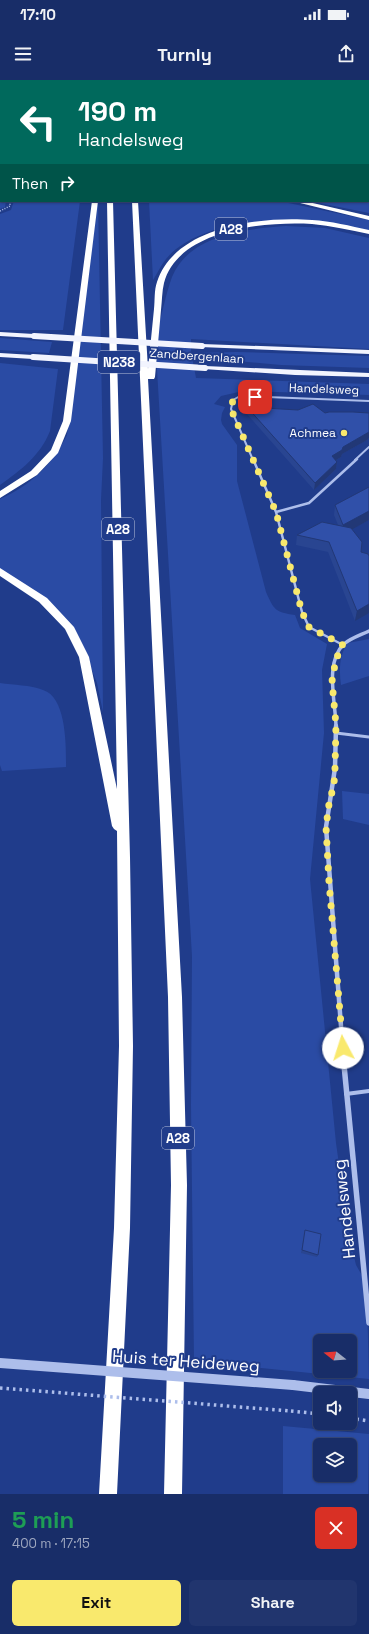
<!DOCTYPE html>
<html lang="en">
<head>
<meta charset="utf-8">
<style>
	body { margin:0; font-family:"Space Grotesk",sans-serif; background:#21356e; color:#f1f3f6; height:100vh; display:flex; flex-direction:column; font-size:15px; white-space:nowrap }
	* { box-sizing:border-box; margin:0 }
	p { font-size:13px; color:#9fa8c0 }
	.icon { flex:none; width:22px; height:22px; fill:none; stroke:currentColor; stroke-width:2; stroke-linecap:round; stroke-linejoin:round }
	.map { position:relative; height:1414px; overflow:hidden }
	.details { display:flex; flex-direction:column; background:#182d68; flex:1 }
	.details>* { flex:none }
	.guide { position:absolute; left:0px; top:0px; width:369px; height:122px; box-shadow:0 1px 3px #0004,0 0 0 1px #36497c; background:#00695c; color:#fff; overflow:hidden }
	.needle { width:26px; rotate:287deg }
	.tools { position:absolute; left:313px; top:1254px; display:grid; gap:8px }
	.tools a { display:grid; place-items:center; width:44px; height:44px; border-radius:6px; background:#182d68; box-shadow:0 1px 3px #0004,0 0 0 1px #36497c; font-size:20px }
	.pin { position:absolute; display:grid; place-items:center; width:34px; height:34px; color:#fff; margin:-17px; border-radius:8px; box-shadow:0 2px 6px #0006 }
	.me { position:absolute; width:44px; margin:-22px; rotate:355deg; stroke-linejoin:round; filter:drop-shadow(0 0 3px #0008) }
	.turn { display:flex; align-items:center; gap:14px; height:84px; padding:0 12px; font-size:18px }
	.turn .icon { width:52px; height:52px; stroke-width:2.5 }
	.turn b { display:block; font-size:28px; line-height:34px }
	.then { display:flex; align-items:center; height:38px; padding:0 12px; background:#0003; gap:8px; font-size:15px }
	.round { display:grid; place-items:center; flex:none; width:42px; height:42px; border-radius:6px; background:#21356e }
	.head { display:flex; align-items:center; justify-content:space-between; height:68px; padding:0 12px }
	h1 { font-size:24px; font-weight:800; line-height:30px; color:#1e9e55 }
	.action { display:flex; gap:8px; margin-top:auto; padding:8px 12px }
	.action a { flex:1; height:46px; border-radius:6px; background:#f9e96d; color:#111; font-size:16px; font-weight:800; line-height:46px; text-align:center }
	.action a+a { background:#21356e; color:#f1f3f6 }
	.status { display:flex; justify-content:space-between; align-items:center; height:28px; padding:0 20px; background:#182d68; direction:ltr }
	.status svg { height:11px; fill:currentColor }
	header { display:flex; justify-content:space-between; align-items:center; height:52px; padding:0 12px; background:#182d68; font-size:18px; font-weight:800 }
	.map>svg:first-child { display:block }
</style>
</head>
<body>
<div class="status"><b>17:10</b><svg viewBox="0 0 49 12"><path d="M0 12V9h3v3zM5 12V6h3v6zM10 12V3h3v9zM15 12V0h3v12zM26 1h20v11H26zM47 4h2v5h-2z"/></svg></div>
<header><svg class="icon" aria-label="menu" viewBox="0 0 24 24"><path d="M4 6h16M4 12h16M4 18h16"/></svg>Turnly<svg class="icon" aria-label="share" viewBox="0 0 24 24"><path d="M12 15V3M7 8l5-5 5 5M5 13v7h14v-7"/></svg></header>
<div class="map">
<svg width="369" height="1414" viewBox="0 0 369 1414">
	<rect width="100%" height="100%" fill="#203c8b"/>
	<path fill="#2a4ba4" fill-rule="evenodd" d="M0,0H33L1,1V121H6L5,127L0,129Z
		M368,23L369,133L309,121H368Z
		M14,121H80L63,250H0V134L11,130Z
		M98,121L103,378L101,420L103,632L97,603L89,583L54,527L33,509L0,491V419C30,406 52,385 67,355Z
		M149,121H279L369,140V151C312,144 256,131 201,155C188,160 175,168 166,179C161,185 157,194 153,200Z
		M286,146L325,148L369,158V269L191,259V273L237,272L369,276V288L281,285L192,277L196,298L369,304V315L243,311L221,316L214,324L225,327L222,333L221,340L222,344L237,365V401L266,512C274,530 275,532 295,535L300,548L327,564L322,590L324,653L310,799L336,1063L349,1156L356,1185L364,1199L367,1221L369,1299L194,1281L191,1025L192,876L155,256C162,237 165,216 172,197C190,154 246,149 286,146ZM320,1261H350V1291H320Z
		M0,258L52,262L49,273L0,270Z
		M0,283L58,289L50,351C40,376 21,390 0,405Z
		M369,559V596L341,605C339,591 339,574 348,563Z
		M0,603C14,605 30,605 43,610C67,617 66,668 66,687L2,691L0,685Z
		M342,711L369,714V745L343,739Z
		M283,1346L369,1354L368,1414H283ZM320,1365H350V1395H320Z"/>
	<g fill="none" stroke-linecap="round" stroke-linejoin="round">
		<path stroke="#adbeeb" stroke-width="1.5" stroke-dasharray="1 1.5" stroke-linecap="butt" d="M0,131L10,126V121"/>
		<path stroke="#adbeeb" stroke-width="3.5" stroke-dasharray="2.5 4" stroke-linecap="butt" d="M291,1331L320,1334
			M350,1338L369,1341"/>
		<path stroke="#adbeeb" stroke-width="2" d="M253,380L231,329L233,320L240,316L369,321
			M355,380L369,367"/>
		<path stroke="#adbeeb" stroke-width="2.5" d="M253,379L276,432L302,532L309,547L343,565
			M276,432L309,423L357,379"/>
		<path stroke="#adbeeb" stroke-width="3" d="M336,653L369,657"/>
		<path stroke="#adbeeb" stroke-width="4" d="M346,1014L369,1011"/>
		<path stroke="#adbeeb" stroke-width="3.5" d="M336,647C336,624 324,582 344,564C351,558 361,555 369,551"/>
		<path stroke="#adbeeb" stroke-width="4.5" d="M336,646L335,688L326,747L344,986"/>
		<path stroke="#adbeeb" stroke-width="5.5" d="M344,985L369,1243"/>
		<path stroke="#adbeeb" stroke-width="10" d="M293,1305L369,1314"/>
		<path fill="#f2f4fe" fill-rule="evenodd" d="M0,252L34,254L37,256L34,258L0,256Z
			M202,264L369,270V274L200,267V265Z
			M0,273L33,275L36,277L33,279L0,277Z
			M205,286L369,293V297L295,295L203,289V287Z"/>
		<path fill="#fff" fill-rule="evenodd" d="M105,0H111V1H105Z
			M128,0H134L135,1H129Z
			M92,121H98L71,341L58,373L37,395L0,418V411L31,391L51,370L63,341Z
			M107,121H113L130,777L133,966L130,1148L117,1414H99L114,1148L119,966L117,751L114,749L112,746L79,577L65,549L39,522L0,496V488L47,518L74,547L89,577L117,709Z
			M132,121H138L148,289C150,269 152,249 154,229C155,221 154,210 157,202C175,146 262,136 312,140C331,141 350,146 369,150V154C350,150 331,146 312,144C267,141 178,149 164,203C162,211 162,221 161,230C159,252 157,275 155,297L154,299H148L182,917L187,1105L182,1414H164L171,1105L168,917Z
			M292,121H304L369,136V140Z"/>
		<path stroke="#adbeeb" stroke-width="3.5" stroke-dasharray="2.5 4" stroke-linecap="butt" d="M0,1308L291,1331"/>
		<path stroke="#adbeeb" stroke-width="10" d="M0,1283L293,1305"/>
		<path stroke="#f2f4fe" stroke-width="6" d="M34,256L202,266
			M33,277L205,288"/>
	</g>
	<path fill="#294591" d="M247,327L298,330L325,333H369V358L367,360L342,374L341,377L336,380L337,382L336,389L314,410L247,334Z
		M335,425L369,440L352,449L361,472L368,474L355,541L328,472L296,465L297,455L338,445L334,435Z
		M305,1150L318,1175L317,1177L301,1173Z"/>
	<path fill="#223876" d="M369,352V358L367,360L342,374L341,377L331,383L332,376L343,367Z
		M337,382L336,389L314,410L315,403Z
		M369,431V440L342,455L343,445Z
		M369,524V533L355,541L357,531Z"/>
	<path fill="#3050a9" stroke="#223876" d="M250,0H319V1H250Z
		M313,324L325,333L329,332H353L369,333V352L343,367L342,370L332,376L337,382L315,403L247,327L298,330Z
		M369,407V431L343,445L335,425Z
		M322,442L351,448L362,462L361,472L368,474L369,476V524L357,531L329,462L297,455Z
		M305,1150L321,1154L318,1175L302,1170Z"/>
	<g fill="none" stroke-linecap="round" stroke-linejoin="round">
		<path stroke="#f9e96d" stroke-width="7" stroke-dasharray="0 12.6" d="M255,317L240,316L233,320L231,329L276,432L302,532L309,547L343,565L336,579L332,601L336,645L335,688L334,704L329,724L326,747L329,802L343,968"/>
	</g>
	<circle fill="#f9e96d" stroke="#203c8b" stroke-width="1.5" cx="344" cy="353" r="4"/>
	<g text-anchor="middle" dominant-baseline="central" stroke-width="4" stroke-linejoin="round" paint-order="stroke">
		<g font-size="12" fill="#fff" stroke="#203c8b">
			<text transform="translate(197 276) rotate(4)">Zandbergenlaan</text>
			<text transform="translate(324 309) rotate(2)">Handelsweg</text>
		</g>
		<g font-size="12" fill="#fff" stroke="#203c8b" text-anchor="end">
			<text x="336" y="353">Achmea</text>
		</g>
		<g fill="#203c8b" stroke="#bcc4dc" stroke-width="1">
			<rect x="215" y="138" width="32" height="22" rx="3"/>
			<rect x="98" y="271" width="42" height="22" rx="3"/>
			<rect x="102" y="438" width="32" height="22" rx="3"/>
			<rect x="162" y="1047" width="32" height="22" rx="3"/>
		</g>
		<g font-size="13" font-weight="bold" fill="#fff">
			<text x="231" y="149">A28</text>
			<text x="119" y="282">N238</text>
			<text x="118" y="449">A28</text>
			<text x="178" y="1058">A28</text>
		</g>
		<g font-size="17" fill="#fff" stroke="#203c8b">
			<text transform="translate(344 1129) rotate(-96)">Handelsweg</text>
			<text transform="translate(186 1281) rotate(4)">Huis ter Heideweg</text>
		</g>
	</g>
</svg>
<div class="tools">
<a><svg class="needle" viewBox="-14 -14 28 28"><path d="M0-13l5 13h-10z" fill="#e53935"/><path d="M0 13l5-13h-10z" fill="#9fa8c0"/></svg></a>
<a><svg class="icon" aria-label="sound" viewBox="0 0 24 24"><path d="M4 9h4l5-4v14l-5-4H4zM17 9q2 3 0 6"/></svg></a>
<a><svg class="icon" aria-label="layers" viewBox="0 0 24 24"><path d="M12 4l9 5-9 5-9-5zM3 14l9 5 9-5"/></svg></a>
</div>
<div class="pin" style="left:255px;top:317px;background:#d93025"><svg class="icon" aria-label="arrive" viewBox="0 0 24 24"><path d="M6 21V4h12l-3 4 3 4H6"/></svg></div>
<svg class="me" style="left:343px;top:968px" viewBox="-20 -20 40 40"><circle r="19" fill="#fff"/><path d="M0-13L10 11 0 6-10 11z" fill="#f9e96d"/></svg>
<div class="guide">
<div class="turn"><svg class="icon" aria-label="left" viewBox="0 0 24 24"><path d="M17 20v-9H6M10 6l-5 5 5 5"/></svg><div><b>190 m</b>Handelsweg</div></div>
<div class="then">Then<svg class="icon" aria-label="right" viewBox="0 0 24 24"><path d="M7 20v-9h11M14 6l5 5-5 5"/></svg></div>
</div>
</div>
<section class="details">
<div class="head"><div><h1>5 min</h1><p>400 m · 17:15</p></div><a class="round" style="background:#d93025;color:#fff"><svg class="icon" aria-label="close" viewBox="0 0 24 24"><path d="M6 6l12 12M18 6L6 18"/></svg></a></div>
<div class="action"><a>Exit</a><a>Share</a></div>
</section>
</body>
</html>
